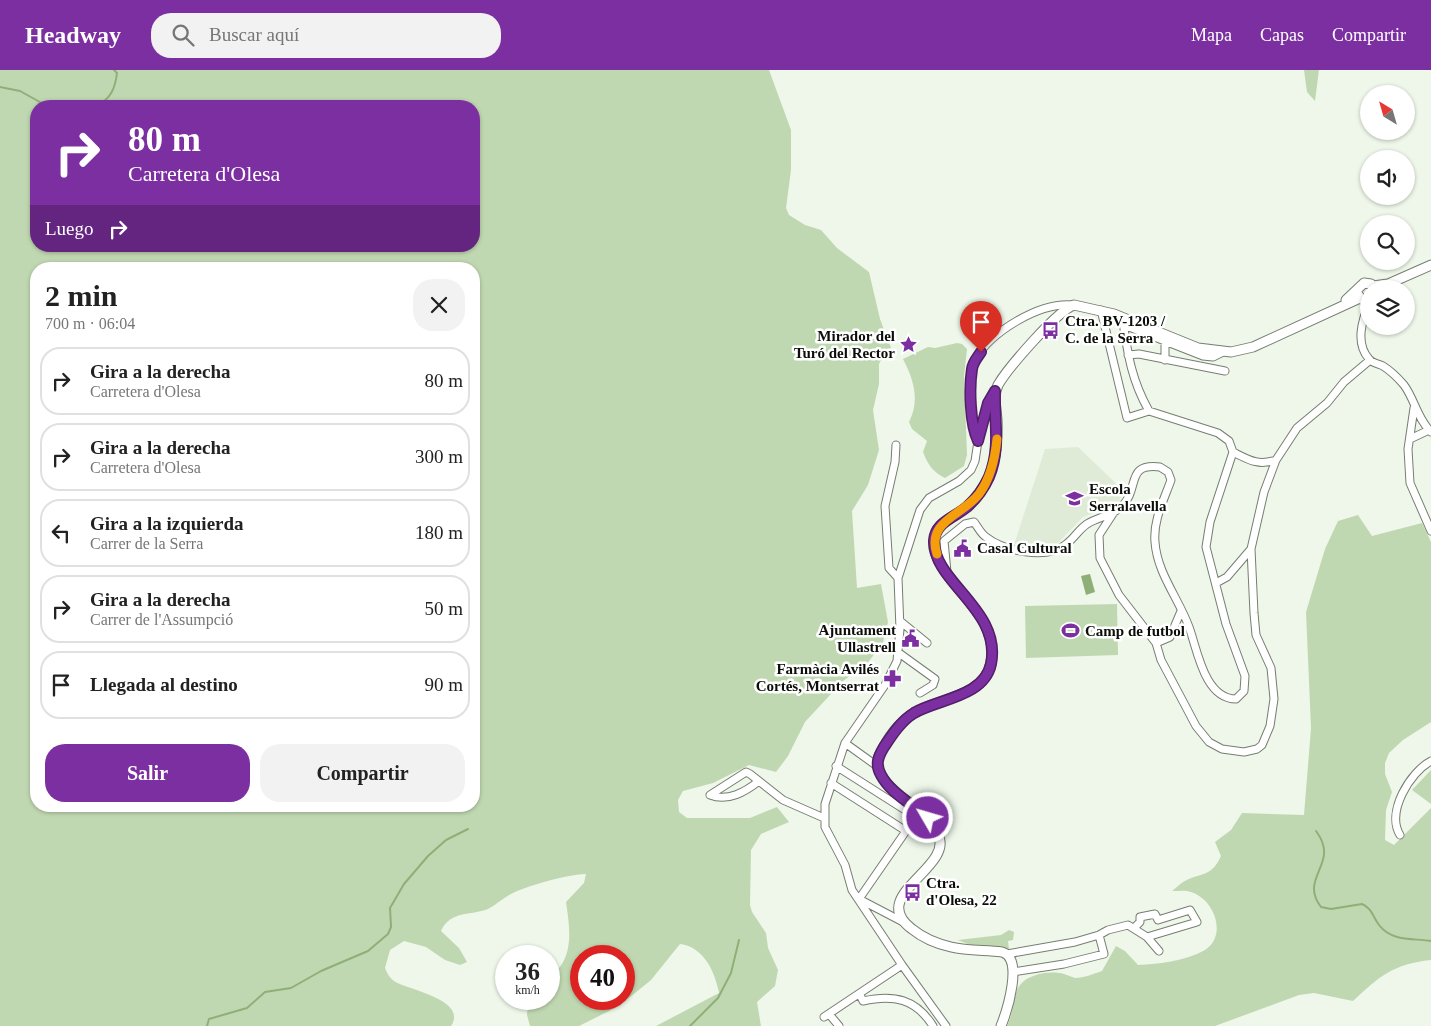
<!DOCTYPE html>
<html lang="es">
<head>
<meta charset="utf-8">
<style>
	body { margin:0; font-family:Georgia,serif; background:#f2f2f2; color:#222; height:100vh; display:flex; flex-direction:column; font-size:19px; white-space:nowrap }
	* { box-sizing:border-box; margin:0 }
	p { font-size:16px; color:#767676 }
	.icon { flex:none; width:28px; height:28px; fill:none; stroke:currentColor; stroke-width:2; stroke-linecap:round; stroke-linejoin:round }
	.map { position:relative; flex:1; overflow:hidden }
	.side { position:absolute; left:30px; top:192px; width:450px; height:550px; display:flex; flex-direction:column; background:#fff; border-radius:20px; box-shadow:0 1px 4px #0004 }
	.side>* { flex:none }
	.top-card { position:absolute; left:30px; top:30px; width:450px; height:152px; border-radius:20px; box-shadow:0 1px 4px #0004; background:#7c2fa0; color:#fff; overflow:hidden }
	.needle { width:32px; rotate:323deg }
	.controls { position:absolute; left:1360px; top:15px; display:grid; gap:10px }
	.controls a { display:grid; place-items:center; width:55px; height:55px; border-radius:50%; background:#fff; box-shadow:0 1px 4px #0004; font-size:25px }
	.speed { position:absolute; left:495px; top:875px; display:flex; gap:10px; font-size:25px; font-weight:700; text-align:center }
	.speed>* { display:grid; place-content:center; width:65px; height:65px; border-radius:50%; background:#fff; box-shadow:0 1px 4px #0004; line-height:1 }
	.speed small { font-size:12px; font-weight:400 }
	.speed .limit { border:8px solid #d22; background:#fff; color:#111 }
	.pin { position:absolute; display:grid; place-items:center; width:42px; height:42px; color:#fff; margin:-51px -21px; border-radius:50% 50% 50% 0; rotate:-45deg; box-shadow:0 0 5px #0007 }
	.pin .icon { rotate:45deg }
	.me { position:absolute; width:55px; margin:-28px; rotate:308deg; stroke-linejoin:round; filter:drop-shadow(0 0 4px #0008) }
	.turn { display:flex; align-items:center; gap:18px; height:105px; padding:0 15px; font-size:22px }
	.turn .icon { width:65px; height:65px; stroke-width:2.5 }
	.turn b { display:block; font-size:35px; line-height:42px }
	.then { display:flex; align-items:center; height:48px; padding:0 15px; background:#0003; gap:10px; font-size:19px }
	.round { display:grid; place-items:center; flex:none; width:52px; height:52px; border-radius:20px; background:#f2f2f2 }
	.head { display:flex; align-items:center; justify-content:space-between; height:85px; padding:0 15px }
	h1 { font-size:30px; font-weight:800; line-height:38px }
	.button { display:flex; gap:10px; margin-top:auto; padding:10px 15px }
	.button a { flex:1; height:58px; border-radius:20px; background:#7c2fa0; color:#fff; font-size:20px; font-weight:800; line-height:58px; text-align:center }
	.button a+a { background:#f2f2f2; color:#222 }
	ul { padding:0; list-style:none }
	li { display:flex; align-items:center; gap:15px; height:68px; margin:0 10px 8px; padding:0 5px; border:2px solid #e0e0e0; border-radius:20px }
	li div { flex:1 }
	li b { display:block; font-size:19px }
	li em { font-style:normal }
	header { display:flex; align-items:center; gap:30px; box-sizing:border-box; height:70px; padding:0 25px; background:#7c2fa0; color:#fff }
	header strong { font-size:24px }
	nav { display:flex; gap:28px; margin-inline-start:auto; font-size:18px }
	.search { width:350px; height:45px; background:#f2f2f2; display:flex; align-items:center; gap:12px; box-sizing:border-box; padding:0 18px; border-radius:20px; color:#767676; font-size:19px }
	.map>svg:first-child { display:block }
</style>
</head>
<body>
<header>
<strong>Headway</strong>
<div class="search"><svg class="icon" aria-label="search" viewBox="0 0 24 24"><circle cx="10" cy="10" r="6"/><path d="M15 15l6 6"/></svg>Buscar aquí</div>
<nav><a>Mapa</a><a>Capas</a><a>Compartir</a></nav>
</header>
<div class="map">
<svg width="1431" height="956" viewBox="0 0 1431 956">
	<rect width="100%" height="100%" fill="#eef7e9"/>
	<path fill="#e0ebd7" d="M1078,377L1124,421L1117,435L1083,447L1058,473L1045,478H1024L1014,475L1045,379Z"/>
	<path fill="#c0d8b1" fill-rule="evenodd" d="M0,0H769L791,60V100L786,138L789,145L805,155L821,160L837,178L869,202L880,249L893,283L883,286L879,294V314L873,340L879,380L868,415L852,441L857,518L881,514L888,552L883,572L867,594L843,611L805,652L788,686L776,702L749,695L713,713L683,721L678,730L679,742L687,748H750L777,737L789,752L761,764L751,780L750,835L752,842L766,863L768,878L778,900L775,916L757,932L761,956H656L719,923C715,902 704,877 680,874L651,910L619,936L579,956H530L527,945L528,929H549V907C575,890 570,859 566,832L584,813L586,804C569,804 526,816 511,824C503,828 496,835 488,839C470,846 451,840 441,861L459,878L467,892L460,895L445,890L426,877L404,871L390,880L385,898C387,903 389,907 394,911C404,919 469,929 451,956H0ZM36,36H474V176H36ZM36,199H474V736H36ZM624,886V929H581V886Z
		M1304,0H1319L1315,31L1307,22Z
		M957,273L962,274L967,279L964,306L967,385L964,396L945,408C933,402 928,395 923,382L927,371L912,359L909,352C920,331 914,310 903,289L928,277L935,278Z
		M1358,445L1372,466L1422,453L1431,472V652L1403,670L1389,683L1385,693V704L1392,722L1386,740L1385,770L1394,775L1431,738V890C1393,894 1380,906 1353,931L1314,923L1299,925L1215,956H1007C1014,943 1012,926 1020,915C1028,904 1051,900 1064,904C1068,905 1071,907 1075,908C1084,908 1093,904 1102,901L1116,876L1125,881L1138,895C1159,894 1186,891 1205,880C1228,865 1214,829 1191,822C1186,820 1178,821 1172,821C1177,817 1183,811 1189,809C1206,802 1212,805 1221,786L1215,772L1231,760L1242,743L1304,745L1311,658L1306,542L1325,479L1338,451Z
		M1117,534L1118,585L1026,588L1025,536Z
		M1431,700V734L1412,720Z
		M1009,860L1014,862L1013,870L1008,871L1009,879L970,875L958,870L1001,865Z"/>
	<path fill="#8faf78" d="M1090,504L1095,522L1086,525L1081,506Z"/>
	<g fill="none" stroke-linecap="round" stroke-linejoin="round">
		<path stroke="#8faf78" stroke-width="2" d="M0,17L20,21L47,36
			M97,36C111,28 115,19 117,3L114,0
			M1316,761C1341,794 1298,807 1321,837L1331,839L1362,834C1372,838 1373,847 1379,855C1392,872 1413,868 1431,871
			M207,956L209,949L247,938L265,922L291,918L321,901L368,881L388,864L391,857L390,838L404,814L428,786L446,770L468,759
			M690,956L718,928L731,903L739,870"/>
		<defs>
			<path id="minor" d="M1369,233C1362,251 1355,273 1369,289C1372,293 1379,294 1383,296C1391,301 1398,308 1404,315C1415,330 1417,348 1431,362
				M1101,240L1127,348L1149,341
				M1123,252C1128,286 1132,311 1149,341
				M1124,255L1203,286L1213,287L1223,282
				M1128,285L1139,284L1225,301
				M1165,290V268
				M1414,338L1408,379L1410,413L1431,461
				M1149,341L1218,363L1229,371L1233,382C1249,390 1258,396 1276,390
				M1410,369L1429,360
				M978,370C971,356 967,306 974,291C991,261 1040,232 1073,235
				M896,375L895,392L885,436L889,498L898,508
				M1114,442L1099,465L1100,488L1119,525L1156,573L1161,590L1196,656L1209,672L1222,679L1244,682L1257,679L1262,675L1270,656L1274,629L1271,598L1256,565L1254,543L1251,479L1264,422L1276,390L1297,358L1327,333L1344,312L1370,290
				M947,502L944,471L965,454L974,452C978,457 981,464 986,467C1004,481 1046,490 1065,475C1074,469 1078,460 1087,454C1098,447 1112,446 1121,437C1141,419 1124,393 1160,397L1168,402L1171,410C1164,430 1153,450 1155,472C1157,503 1179,529 1189,557C1197,578 1204,629 1236,629L1244,621L1245,606L1226,554L1206,477L1210,452L1233,382
				M1216,513L1227,507L1251,479
				M900,551L927,573
				M1156,573L1170,567L1181,541
				M899,583L935,609L933,615L920,623
				M845,673L877,696
				M836,696L935,759
				M759,711C745,722 728,732 710,725L746,702L750,704L783,730L824,748
				M831,713L906,761L859,829
				M1400,765C1386,742 1410,702 1431,691
				M859,829L905,853
				M1147,867L1159,881
				M1007,884L1075,872L1099,865L1108,860L1128,855L1147,867L1197,852L1190,840L1158,850L1155,844L1140,847V852L1135,857
				M1013,902L1064,894L1104,884L1099,865
				M860,925L863,931C894,924 916,929 933,956
				M829,944L839,956
				M824,947L902,895
				M946,956L902,895L852,820L845,795L825,757V734L845,673L885,615L897,591L900,559L898,508L920,440L929,428L959,411L971,400L975,391L980,358L988,333L995,321"/>
			<path id="tertiary" d="M1373,216L1388,214L1431,195
				M1357,223L1361,229L1369,230
				M1346,230L1364,213L1371,214L1375,219
				M1001,956C1007,941 1024,888 1002,882C985,880 967,881 951,877C938,874 923,868 912,859C866,825 955,798 938,764C935,757 930,750 924,745C911,732 869,709 879,686C886,671 898,653 913,644C938,627 985,628 991,592C999,539 939,517 934,475C932,454 952,449 965,438C973,432 980,423 985,414C996,395 998,371 997,349C996,338 993,326 998,315C1008,298 1057,241 1074,235L1114,244L1198,278L1231,282L1253,277L1360,228"/>
		</defs>
		<use href="#minor" stroke="#767e71" stroke-width="9"/>
		<use href="#tertiary" stroke="#767e71" stroke-width="11"/>
		<use href="#minor" stroke="#fff" stroke-width="7"/>
		<use href="#tertiary" stroke="#fff" stroke-width="9"/>
	</g>
	<g fill="none" stroke-linecap="round" stroke-linejoin="round">
		<defs>
			<path id="route" d="M928,748C913,734 891,724 881,705C875,694 878,687 884,677C892,665 901,651 914,643C938,629 984,627 991,594C1002,540 933,512 934,471C935,452 954,448 967,437C976,429 984,418 989,407C1001,378 994,351 995,321L988,333L978,371C970,354 969,318 972,299C973,292 977,288 981,282"/>
		</defs>
		<use href="#route" stroke="#511f68" stroke-width="12"/>
		<use href="#route" stroke="#7c2fa0" stroke-width="9"/>
		<path stroke="#f59e0b" stroke-width="9" d="M937,484C926,451 963,445 979,424C991,408 995,389 997,369"/>
	</g>
	<defs>
		<symbol id="bus-bare" viewBox="-9 -9 18 18"><path d="M-5-6H5V4H4V6H2V4H-2V6H-4V4H-5ZM-3.5-4V0h7V-4ZM-3.5 1.2v1.5H-2V1.2ZM2 1.2v1.5H3.5V1.2Z" fill="#7c2fa0" stroke="#fff" stroke-width="2.5" paint-order="stroke"/></symbol>
		<symbol id="sight-bare" viewBox="-9 -9 18 18"><path d="M0-6L1.8-2.2L6-1.7L2.9 1.2L3.7 5.4L0 3.3L-3.7 5.4L-2.9 1.2L-6-1.7L-1.8-2.2Z" fill="#7c2fa0" stroke="#fff" stroke-width="2.5" paint-order="stroke"/></symbol>
		<symbol id="school-bare" viewBox="-9 -9 18 18"><path d="M0-5L7-2L0 1L-7-2ZM-4 1L0 2.5L4 1V4Q0 6-4 4Z" fill="#7c2fa0" stroke="#fff" stroke-width="2.5" paint-order="stroke"/></symbol>
		<symbol id="civic-bare" viewBox="-9 -9 18 18"><path d="M-.6-6.5H3V-4.5H.6V-3L4-1V1h2V6H-6V1h2V-1L-.6-3ZM-1.2 2.5V6h2.4V2.5Z" fill="#7c2fa0" stroke="#fff" stroke-width="2.5" paint-order="stroke"/></symbol>
		<symbol id="stadium-bare" viewBox="-9 -9 18 18"><path d="M0-5a6.5 5 0 1 0 0 10a6.5 5 0 1 0 0-10ZM-3.5-1.8h7v3.6h-7Z" fill="#7c2fa0" stroke="#fff" stroke-width="2.5" paint-order="stroke"/></symbol>
		<symbol id="pharmacy-bare" viewBox="-9 -9 18 18"><path d="M-2-6h4v4h4v4h-4v4h-4v-4h-4v-4h4Z" fill="#7c2fa0" stroke="#fff" stroke-width="2.5" paint-order="stroke"/></symbol>
	</defs>
	<g fill-rule="evenodd">
		<use href="#bus-bare" x="1038" y="248" width="25" height="25"/>
		<use href="#sight-bare" x="896" y="262" width="25" height="25"/>
		<use href="#school-bare" x="1062" y="416" width="25" height="25"/>
		<use href="#civic-bare" x="950" y="466" width="25" height="25"/>
		<use href="#stadium-bare" x="1058" y="548" width="25" height="25"/>
		<use href="#civic-bare" x="898" y="556" width="25" height="25"/>
		<use href="#pharmacy-bare" x="880" y="596" width="25" height="25"/>
		<use href="#bus-bare" x="900" y="810" width="25" height="25"/>
	</g>
	<g text-anchor="middle" dominant-baseline="central" stroke-width="5" stroke-linejoin="round" paint-order="stroke">
		<g font-size="15" font-weight="bold" fill="#0a0d08" stroke="#fff" text-anchor="start">
			<text x="1065" y="251">Ctra. BV-1203 /<tspan x="1065" dy="17">C. de la Serra</tspan></text>
			<text x="895" y="266" text-anchor="end">Mirador del<tspan x="895" dy="17">Turó del Rector</tspan></text>
			<text x="1089" y="419">Escola<tspan x="1089" dy="17">Serralavella</tspan></text>
			<text x="977" y="478">Casal Cultural</text>
			<text x="896" y="560" text-anchor="end">Ajuntament<tspan x="896" dy="17">Ullastrell</tspan></text>
			<text x="1085" y="561">Camp de futbol</text>
			<text x="879" y="599" text-anchor="end">Farmàcia Avilés<tspan x="879" dy="17">Cortés, Montserrat</tspan></text>
			<text x="926" y="813">Ctra.<tspan x="926" dy="17">d'Olesa, 22</tspan></text>
		</g>
	</g>
</svg>
<div class="controls">
<a><svg class="needle" viewBox="-14 -14 28 28"><path d="M0-13l5 13h-10z" fill="#e53935"/><path d="M0 13l5-13h-10z" fill="#767676"/></svg></a>
<a><svg class="icon" aria-label="sound" viewBox="0 0 24 24"><path d="M4 9h4l5-4v14l-5-4H4zM17 9q2 3 0 6"/></svg></a>
<a><svg class="icon" aria-label="search" viewBox="0 0 24 24"><circle cx="10" cy="10" r="6"/><path d="M15 15l6 6"/></svg></a>
<a><svg class="icon" aria-label="layers" viewBox="0 0 24 24"><path d="M12 4l9 5-9 5-9-5zM3 14l9 5 9-5"/></svg></a>
</div>
<div class="speed"><div>36<small>km/h</small></div><div class="limit">40</div></div>
<div class="pin" style="left:981px;top:282px;background:#d93025"><svg class="icon" aria-label="arrive" viewBox="0 0 24 24"><path d="M6 21V4h12l-3 4 3 4H6"/></svg></div>
<svg class="me" style="left:928px;top:748px" viewBox="-20 -20 40 40"><circle r="17" fill="#7c2fa0" stroke="#fff" stroke-width="3"/><path d="M0-11L8 9 0 5-8 9z" fill="#fff"/></svg>
<div class="top-card">
<div class="turn"><svg class="icon" aria-label="right" viewBox="0 0 24 24"><path d="M7 20v-9h11M14 6l5 5-5 5"/></svg><div><b>80 m</b>Carretera d'Olesa</div></div>
<div class="then">Luego<svg class="icon" aria-label="right" viewBox="0 0 24 24"><path d="M7 20v-9h11M14 6l5 5-5 5"/></svg></div>
</div>
<section class="side">
<div class="head"><div><h1>2 min</h1><p>700 m · 06:04</p></div><a class="round"><svg class="icon" aria-label="close" viewBox="0 0 24 24"><path d="M6 6l12 12M18 6L6 18"/></svg></a></div>
<ul>
<li><svg class="icon" aria-label="right" viewBox="0 0 24 24"><path d="M7 20v-9h11M14 6l5 5-5 5"/></svg><div><b>Gira a la derecha</b><p>Carretera d'Olesa</p></div><em>80 m</em></li>
<li><svg class="icon" aria-label="right" viewBox="0 0 24 24"><path d="M7 20v-9h11M14 6l5 5-5 5"/></svg><div><b>Gira a la derecha</b><p>Carretera d'Olesa</p></div><em>300 m</em></li>
<li><svg class="icon" aria-label="left" viewBox="0 0 24 24"><path d="M17 20v-9H6M10 6l-5 5 5 5"/></svg><div><b>Gira a la izquierda</b><p>Carrer de la Serra</p></div><em>180 m</em></li>
<li><svg class="icon" aria-label="right" viewBox="0 0 24 24"><path d="M7 20v-9h11M14 6l5 5-5 5"/></svg><div><b>Gira a la derecha</b><p>Carrer de l'Assumpció</p></div><em>50 m</em></li>
<li><svg class="icon" aria-label="arrive" viewBox="0 0 24 24"><path d="M6 21V4h12l-3 4 3 4H6"/></svg><div><b>Llegada al destino</b></div><em>90 m</em></li>
</ul>
<div class="button"><a>Salir</a><a>Compartir</a></div>
</section>
</div>
</body>
</html>
